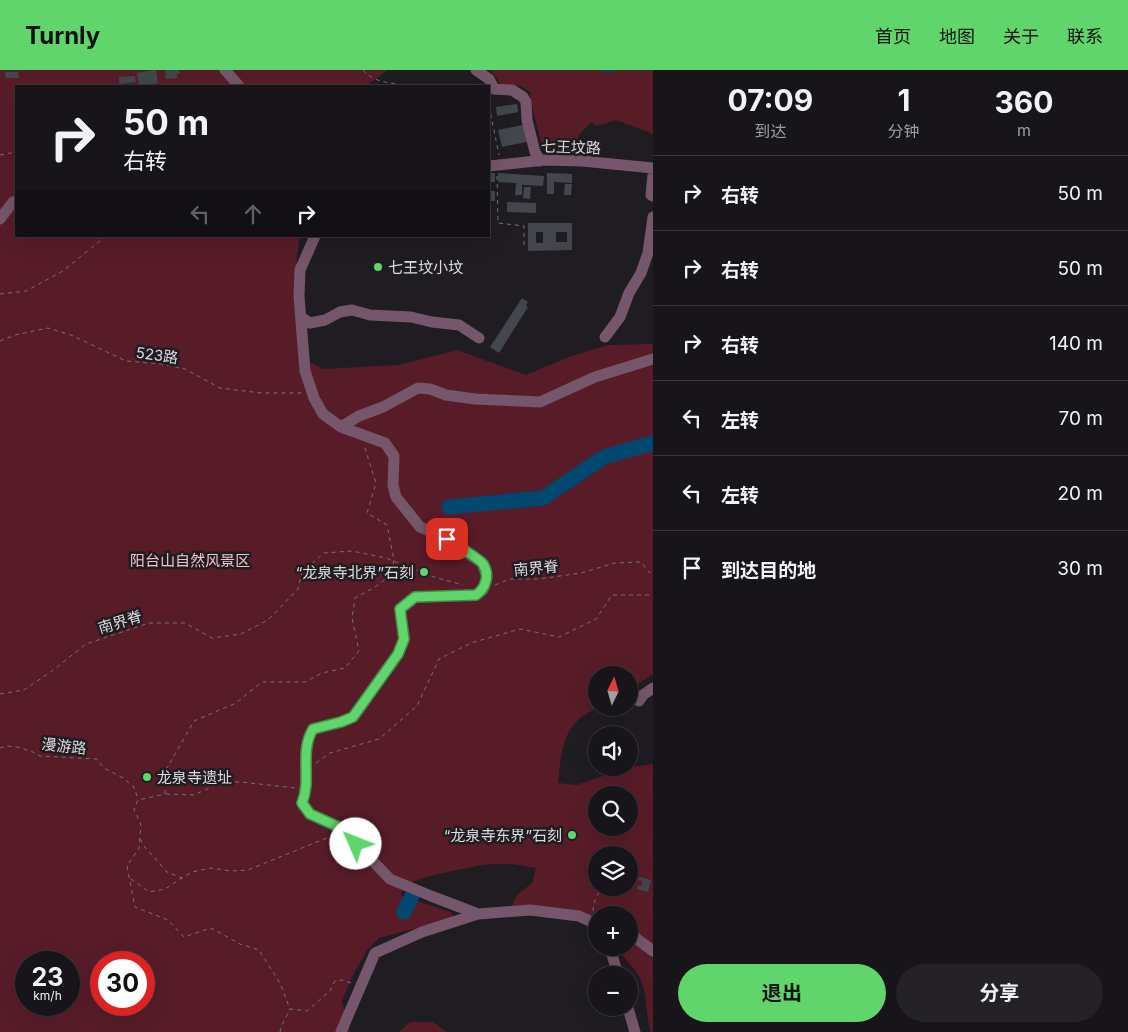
<!DOCTYPE html>
<html lang="zh">
<head>
<meta charset="utf-8">
<style>
	body { margin:0; font-family:Inter,"Noto Sans SC",sans-serif; background:#242227; color:#f1f3f6; height:100vh; display:flex; flex-direction:column; font-size:19px; white-space:nowrap }
	* { box-sizing:border-box; margin:0 }
	p { font-size:16px; color:#9e9fa2 }
	.icon { flex:none; width:28px; height:28px; fill:none; stroke:currentColor; stroke-width:2; stroke-linecap:round; stroke-linejoin:round }
	.map { position:relative; flex:1; overflow:hidden }
	.sheet { display:flex; flex-direction:column; background:#17151a; width:475px }
	.sheet>* { flex:none }
	.hud { position:absolute; left:15px; top:15px; width:475px; height:152px; border-radius:0px; box-shadow:0 5px 20px #0002,0 0 0 1px #363439; background:#17151a; color:#f1f3f6; overflow:hidden }
	.needle { width:32px; rotate:5deg }
	.fabs { position:absolute; left:588px; top:596px; display:grid; gap:10px }
	.fabs a { display:grid; place-items:center; width:50px; height:50px; border-radius:50%; background:#17151a; box-shadow:0 5px 20px #0002,0 0 0 1px #363439; font-size:25px }
	.speed { position:absolute; left:15px; top:881px; display:flex; gap:10px; font-size:25px; font-weight:700; text-align:center }
	.speed>* { display:grid; place-content:center; width:65px; height:65px; border-radius:50%; background:#17151a; box-shadow:0 5px 20px #0002,0 0 0 1px #363439; line-height:1 }
	.speed small { font-size:12px; font-weight:400 }
	.speed .limit { border:8px solid #d22; background:#fff; color:#111 }
	.pin { position:absolute; display:grid; place-items:center; width:42px; height:42px; color:#fff; margin:-21px; border-radius:10px; box-shadow:0 2px 8px #0006 }
	.me { position:absolute; width:55px; margin:-28px; rotate:314deg; stroke-linejoin:round; filter:drop-shadow(0 0 4px #0008) }
	.turn { display:flex; align-items:center; gap:18px; height:105px; padding:0 25px; font-size:22px }
	.turn .icon { width:65px; height:65px; stroke-width:2.5 }
	.turn b { display:block; font-size:35px; line-height:42px }
	.lanes { display:flex; align-items:center; height:48px; padding:0 25px; background:#0003; justify-content:center; gap:25px; direction:ltr }
	.lanes .off { opacity:.35 }
	.eta { display:flex; justify-content:space-evenly; align-items:center; height:85px; text-align:center }
	.eta b { font-size:30px; font-weight:700; line-height:35px }
	.button { display:flex; gap:10px; margin-top:auto; padding:10px 25px }
	.button a { flex:1; height:58px; border-radius:30px; background:#5fd56b; color:#111; font-size:20px; font-weight:700; line-height:58px; text-align:center }
	.button a+a { background:#242227; color:#f1f3f6 }
	ul { padding:0; list-style:none }
	li { display:flex; align-items:center; gap:15px; height:75px; padding:0 25px; border-top:1px solid #363439 }
	li div { flex:1 }
	li b { display:block; font-size:19px }
	li em { font-style:normal }
	header { display:flex; align-items:center; gap:30px; box-sizing:border-box; height:70px; padding:0 25px; background:#5fd56b; color:#111 }
	header strong { font-size:24px }
	nav { display:flex; gap:28px; margin-inline-start:auto; font-size:18px }
	main { display:flex; flex:1; min-height:0 }
	.map>svg:first-child { display:block }
</style>
</head>
<body>
<header>
<strong>Turnly</strong>
<nav><a>首页</a><a>地图</a><a>关于</a><a>联系</a></nav>
</header>
<main>
<div class="map">
<svg width="653" height="962" viewBox="0 0 653 962">
	<rect width="100%" height="100%" fill="#1f1c22"/>
	<path fill="#581c29" fill-rule="evenodd" d="M0,0H388L366,16H328L311,14L303,16H16V166H300L297,185L295,228L305,290L323,299L398,295L457,280L526,305L569,287L608,275L653,274V604L629,620V605H596L597,638C562,654 562,678 558,713L577,715L626,698L653,694V962H651C645,944 648,921 638,905C632,895 623,887 616,878H629V845H596V853L510,840L517,825L532,813L536,798C522,795 508,793 493,794C478,795 417,807 406,815C403,818 401,821 401,825L453,843L451,844L458,847L379,868L368,879L353,905L342,931L350,962H0ZM596,725H629V758H596ZM596,785H629V818H596ZM26,892H69V935H26ZM101,892H144V935H101Z
		M490,0H653V65L651,63L616,50L597,56L591,52L579,65L570,85L543,80L530,28L531,23L521,16L504,15L500,13Z
		M410,952H433L447,962H399Z"/>
	<g fill="none" stroke-linecap="round" stroke-linejoin="round">
		<path stroke="#00486f" stroke-width="2.5" d="M600,0H616"/>
		<path stroke="#00486f" stroke-width="15" d="M449,437L543,428L604,387L653,373
			M404,842L412,826"/>
	</g>
	<path fill="#44464e" fill-rule="evenodd" d="M153,0H156L158,13L139,16L137,3Z
		M165,0H179L180,4H177V8L166,9Z
		M5,2H18L19,8H6Z
		M135,6L136,12L119,14V7Z
		M517,34L518,42L497,46L496,37Z
		M527,54L531,71L502,77L498,60Z
		M489,103H495V112H489Z
		M498,103L544,106L543,116L523,115L522,113V125H515L516,113L498,112Z
		M547,103L572,104V113L554,112V124H547Z
		M565,114H572L571,125H564Z
		M524,117H531L530,129L523,128Z
		M489,121H495V131H489Z
		M507,132L536,133V143L507,142Z
		M528,153H572V180L528,181ZM536,162H543V173H536ZM556,162H567V172H556Z
		M522,228L528,232L526,236L528,237L499,283L490,277Z
		M640,807L651,810L648,822L637,819L638,815L641,816L642,811L638,810Z"/>
	<g fill="none" stroke-linecap="round" stroke-linejoin="round">
		<path stroke="#747177" stroke-width="1" stroke-dasharray="4 4" stroke-linecap="butt" d="M363,0C375,14 391,12 408,16
			M489,36L499,85
			M0,85L16,82
			M497,106L498,153L524,156V176
			M0,224L26,221L63,201L106,166
			M0,271L15,265L48,258L71,265L126,291L161,294L185,299L220,318L261,323H303
			M495,515L510,509H539L581,503L615,493L641,492L653,507
			M0,624L24,620L52,601L86,574L149,553H185L212,568L241,564L268,550L298,519L302,502L324,483L352,481L386,488L434,507L463,515
			M0,678L7,676L17,677L31,681L40,686L97,689L104,698L123,708L134,717L138,729
			M316,693L330,683L379,669L417,636L439,589L471,573L520,559L559,567L596,549L612,525H653
			M166,724L194,725L222,712H241L296,718
			M140,769L144,776L167,802L182,808L192,802L211,798L231,801L248,800L334,765
			M131,809L149,822L165,819L182,808
			M593,841C594,831 596,824 604,818
			M351,913L342,910L335,911L330,921L307,941L290,939L280,913L259,880L240,874L211,858L184,867L168,850L135,837L127,796L139,778L141,755L134,739L138,730L165,724L167,698L194,651L236,633L262,612H305L322,603L345,598L359,581L352,548L355,528L375,517L394,503L393,485L387,455L367,443L376,413L364,375
			M280,962L281,957L290,939"/>
		<path stroke="#75566b" stroke-width="11" d="M225,0L239,16
			M476,0L489,9L494,19L512,20L523,27L526,32L527,50L535,82L540,91
			M489,96L545,90L582,91L653,98
			M653,105L651,125L653,126
			M0,149L13,132L16,131
			M315,166L300,200L299,226L305,301L314,328L323,344L341,357L385,373L394,386L393,415L396,427L420,457L447,469L482,493L487,507L483,520L476,525L415,527L400,539L404,569L398,584L353,647L341,652L313,659C299,682 312,709 302,733L310,744L341,758L390,809L431,826L478,844L530,840L579,846L596,854
			M302,248L310,253L325,250L340,242L352,240L370,245L411,247L432,252L459,255L479,268
			M605,267L620,247L629,223L641,203L648,183L653,147
			M341,357L359,346L383,337L418,318L430,319L446,325L475,329L540,332L595,307L653,289
			M639,631L643,625L653,618
			M631,862L637,869L653,881
			M610,878L618,905
			M628,938L635,962
			M341,962L375,883L422,862L478,844"/>
	</g>
	<g fill="none" stroke-linecap="round" stroke-linejoin="round">
		<defs>
			<path id="route" d="M356,774L341,758L310,744L302,733C312,709 299,682 313,659L341,652L353,647L398,584L404,569L400,539L415,527L476,525C486,518 490,505 483,494C479,488 454,474 447,469"/>
		</defs>
		<use href="#route" stroke="#3e8a46" stroke-width="12"/>
		<use href="#route" stroke="#5fd56b" stroke-width="9"/>
	</g>
	<g fill="#5fd56b" stroke="#1f1c22" stroke-width="2">
		<circle cx="378" cy="197" r="5"/>
		<circle cx="424" cy="502" r="5"/>
		<circle cx="147" cy="707" r="5"/>
		<circle cx="572" cy="765" r="5"/>
	</g>
	<g text-anchor="middle" dominant-baseline="central" stroke-width="5" stroke-linejoin="round" paint-order="stroke">
		<g font-size="15" fill="#dddbe0" stroke="#1f1c22">
			<text transform="translate(571 77) rotate(2)">七王坟路</text>
			<text transform="translate(157 285) rotate(8)">523路</text>
			<text transform="translate(536 498) rotate(-5)">南界脊</text>
			<text transform="translate(120 552) rotate(-17)">南界脊</text>
			<text transform="translate(64 676) rotate(6)">漫游路</text>
		</g>
		<g font-size="15" fill="#dddbe0" stroke="#1f1c22" text-anchor="start">
			<text x="388" y="197">七王坟小坟</text>
			<text x="414" y="502" text-anchor="end">“龙泉寺北界”石刻</text>
			<text x="157" y="707">龙泉寺遗址</text>
			<text x="562" y="765" text-anchor="end">“龙泉寺东界”石刻</text>
		</g>
		<g font-size="15" fill="#f3c1c7" stroke="#1f1c22">
			<text x="190" y="490">阳台山自然风景区</text>
		</g>
	</g>
</svg>
<div class="fabs">
<a><svg class="needle" viewBox="-14 -14 28 28"><path d="M0-13l5 13h-10z" fill="#e53935"/><path d="M0 13l5-13h-10z" fill="#9e9fa2"/></svg></a>
<a><svg class="icon" aria-label="sound" viewBox="0 0 24 24"><path d="M4 9h4l5-4v14l-5-4H4zM17 9q2 3 0 6"/></svg></a>
<a><svg class="icon" aria-label="search" viewBox="0 0 24 24"><circle cx="10" cy="10" r="6"/><path d="M15 15l6 6"/></svg></a>
<a><svg class="icon" aria-label="layers" viewBox="0 0 24 24"><path d="M12 4l9 5-9 5-9-5zM3 14l9 5 9-5"/></svg></a>
<a>+</a>
<a>−</a>
</div>
<div class="speed"><div>23<small>km/h</small></div><div class="limit">30</div></div>
<div class="pin" style="left:447px;top:469px;background:#d93025"><svg class="icon" aria-label="arrive" viewBox="0 0 24 24"><path d="M6 21V4h12l-3 4 3 4H6"/></svg></div>
<svg class="me" style="left:356px;top:774px" viewBox="-20 -20 40 40"><circle r="19" fill="#fff"/><path d="M0-13L10 11 0 6-10 11z" fill="#5fd56b"/></svg>
<div class="hud">
<div class="turn"><svg class="icon" aria-label="right" viewBox="0 0 24 24"><path d="M7 20v-9h11M14 6l5 5-5 5"/></svg><div><b>50 m</b>右转</div></div>
<div class="lanes"><svg class="icon off" aria-label="left" viewBox="0 0 24 24"><path d="M17 20v-9H6M10 6l-5 5 5 5"/></svg><svg class="icon off" aria-label="ahead" viewBox="0 0 24 24"><path d="M12 20V5M6 11l6-6 6 6"/></svg><svg class="icon" aria-label="right" viewBox="0 0 24 24"><path d="M7 20v-9h11M14 6l5 5-5 5"/></svg></div>
</div>
</div>
<section class="sheet">
<div class="eta">
<div><b>07:09</b><p>到达</p></div>
<div><b>1</b><p>分钟</p></div>
<div><b>360</b><p>m</p></div>
</div>
<ul>
<li><svg class="icon" aria-label="right" viewBox="0 0 24 24"><path d="M7 20v-9h11M14 6l5 5-5 5"/></svg><div><b>右转</b></div><em>50 m</em></li>
<li><svg class="icon" aria-label="right" viewBox="0 0 24 24"><path d="M7 20v-9h11M14 6l5 5-5 5"/></svg><div><b>右转</b></div><em>50 m</em></li>
<li><svg class="icon" aria-label="right" viewBox="0 0 24 24"><path d="M7 20v-9h11M14 6l5 5-5 5"/></svg><div><b>右转</b></div><em>140 m</em></li>
<li><svg class="icon" aria-label="left" viewBox="0 0 24 24"><path d="M17 20v-9H6M10 6l-5 5 5 5"/></svg><div><b>左转</b></div><em>70 m</em></li>
<li><svg class="icon" aria-label="left" viewBox="0 0 24 24"><path d="M17 20v-9H6M10 6l-5 5 5 5"/></svg><div><b>左转</b></div><em>20 m</em></li>
<li><svg class="icon" aria-label="arrive" viewBox="0 0 24 24"><path d="M6 21V4h12l-3 4 3 4H6"/></svg><div><b>到达目的地</b></div><em>30 m</em></li>
</ul>
<div class="button"><a>退出</a><a>分享</a></div>
</section>
</main>
</body>
</html>
